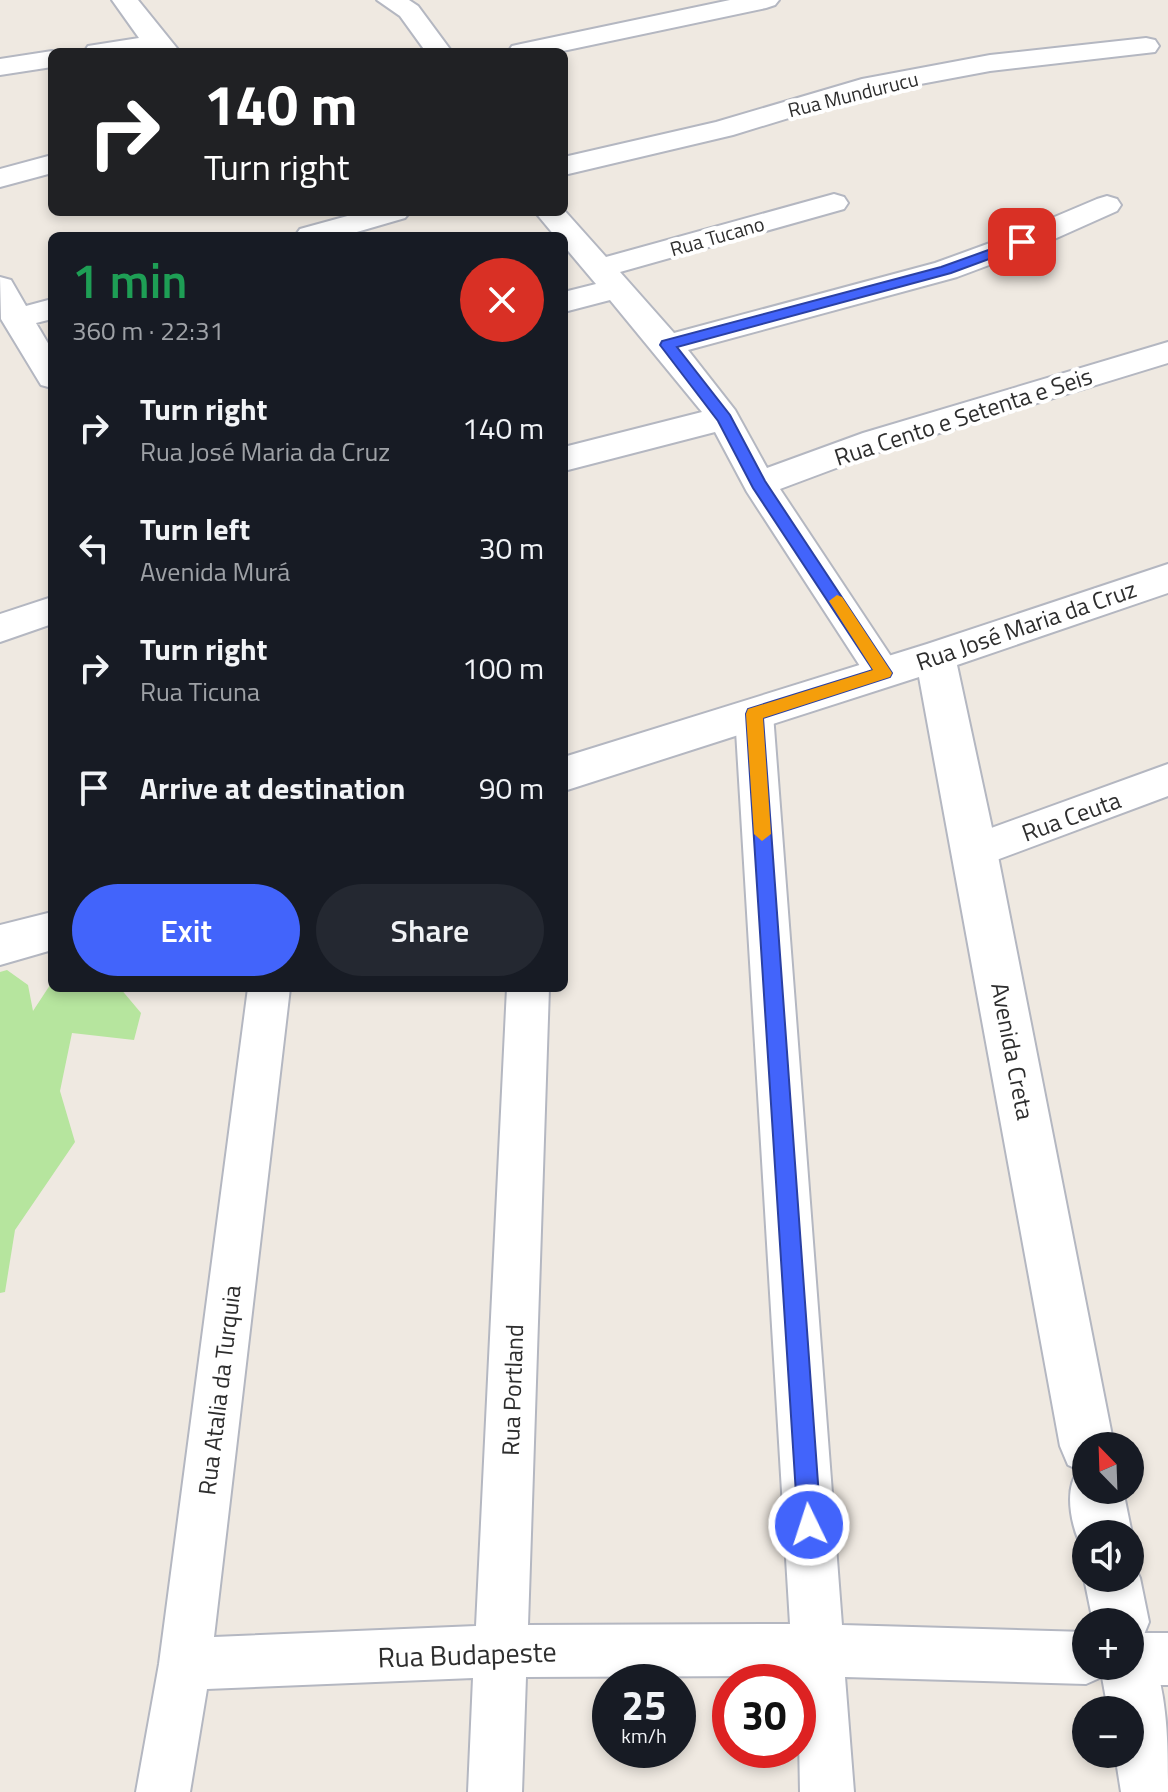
<!DOCTYPE html>
<html lang="en">
<head>
<meta charset="utf-8">
<style>
	body { margin:0; font-family:"Titillium Web",sans-serif; background:#242831; color:#f1f3f6; height:100vh; display:flex; flex-direction:column; font-size:30px; white-space:nowrap }
	* { box-sizing:border-box; margin:0 }
	p { font-size:26px; color:#9ea1a6 }
	.icon { flex:none; width:44px; height:44px; fill:none; stroke:currentColor; stroke-width:2; stroke-linecap:round; stroke-linejoin:round }
	.map { position:relative; flex:1; overflow:hidden }
	.details { position:absolute; left:48px; top:232px; width:520px; height:760px; display:flex; flex-direction:column; background:#171b24; border-radius:12px; box-shadow:0 4px 12px #0003 }
	.details>* { flex:none }
	.top-card { position:absolute; left:48px; top:48px; width:520px; height:168px; border-radius:12px; box-shadow:0 4px 12px #0003; background:#202124; color:#fff; overflow:hidden }
	.needle { width:52px; rotate:337deg }
	.fabs { position:absolute; left:1072px; top:1432px; display:grid; gap:16px }
	.fabs a { display:grid; place-items:center; width:72px; height:72px; border-radius:50%; background:#171b24; box-shadow:0 4px 12px #0003; font-size:40px }
	.speed { position:absolute; left:592px; top:1664px; display:flex; gap:16px; font-size:40px; font-weight:700; text-align:center }
	.speed>* { display:grid; place-content:center; width:104px; height:104px; border-radius:50%; background:#171b24; box-shadow:0 4px 12px #0003; line-height:1 }
	.speed small { font-size:20px; font-weight:400 }
	.speed .limit { border:12px solid #d22; background:#fff; color:#111 }
	.pin { position:absolute; display:grid; place-items:center; width:68px; height:68px; color:#fff; margin:-34px; border-radius:16px; box-shadow:0 4px 12px #0006 }
	.me { position:absolute; width:88px; margin:-44px; rotate:356deg; stroke-linejoin:round; filter:drop-shadow(0 0 6px #0008) }
	.turn { display:flex; align-items:center; gap:28px; height:168px; padding:0 24px; font-size:36px }
	.turn .icon { width:104px; height:104px; stroke-width:2.5 }
	.turn b { display:block; font-size:56px; line-height:68px }
	.round { display:grid; place-items:center; flex:none; width:84px; height:84px; border-radius:42px; background:#242831 }
	.headline { display:flex; align-items:center; justify-content:space-between; height:136px; padding:0 24px }
	h1 { font-size:48px; font-weight:600; line-height:60px; color:#1e9e55 }
	.button { display:flex; gap:16px; margin-top:auto; padding:16px 24px }
	.button a { flex:1; height:92px; border-radius:48px; background:#4264fb; color:#fff; font-size:32px; font-weight:600; line-height:92px; text-align:center }
	.button a+a { background:#242831; color:#f1f3f6 }
	ul { padding:0; list-style:none }
	li { display:flex; align-items:center; gap:24px; height:120px; padding:0 24px }
	li div { flex:1 }
	li b { display:block; font-size:30px }
	li em { font-style:normal }
	.map>svg:first-child { display:block }
</style>
</head>
<body>
<div class="map">
<svg width="1168" height="1792" viewBox="0 0 1168 1792">
	<rect width="100%" height="100%" fill="#efe9e1"/>
	<path fill="#b6e59e" d="M7,970L28,985L33,1011L52,982V988H120L141,1013L134,1040L72,1033L60,1091L75,1142L15,1230L5,1292L0,1293V972Z"/>
	<g fill="none" stroke-linecap="round" stroke-linejoin="round">
		<defs>
			<path id="minor" d="M112,0H138L180,52H84L88,46L139,38Z
				M377,0H409L418,6L452,52H426L400,16Z
				M730,0H779L775,5L766,8L558,52H508L512,46L521,44Z
				M1146,38L1155,40L1159,46L1155,52L990,71L867,94L733,135L564,175V157L716,122L862,79L990,55Z
				M52,51L56,52H52V67L0,75V59Z
				M52,155V173L0,187V169Z
				M834,194L844,197L848,203L844,209L620,272L674,333L935,263L1012,235L1097,199L1107,196L1117,199L1121,205L1117,211L1032,249L957,277L688,350L735,410L767,468L863,433L1168,342V363L887,449L780,489L902,673L897,683L884,687L871,683L747,492L715,432L564,471V447L702,412L610,300L564,312V292L596,284L564,246V236H555L535,212L564,210L606,257Z
				M362,212H410L405,218L343,236H295L300,229Z
				M0,277L11,280L26,306L52,299V319L36,323L52,350V388L41,385L1,319Z
				M52,597V624L0,642V614Z
				M754,699L767,704L773,714L842,1625L1086,1632V1666H1130V1633H1168V1685H1130L1112,1677L1108,1668L1104,1676L1086,1684L845,1677L854,1792H800L798,1682H793V1676L526,1677L522,1792H468L473,1678L207,1689L190,1792H136L159,1664L248,988H290L214,1637L476,1626L507,988H549L528,1625L790,1624L735,714L741,704Z
				M1168,764V796L975,868L961,863L955,851L961,839Z"/>
			<path id="tertiary" d="M1168,564V593L957,665L997,851L1114,1446H1086V1490H1123L1132,1534L1130,1538V1534H1086V1554C1072,1533 1062,1490 1079,1470L1068,1465L1060,1446L919,677L564,791V757L927,644Z
				M52,912V950L0,965V925Z
				M1130,1557L1140,1578L1149,1622L1141,1642L1149,1646C1168,1693 1168,1742 1168,1792H1121L1115,1754H1130V1710H1108L1100,1666H1130V1622H1093L1084,1578L1086,1573V1578H1130Z"/>
		</defs>
		<use href="#minor" stroke="#b4b7c1" stroke-width="4"/>
		<use href="#tertiary" stroke="#b4b7c1" stroke-width="4"/>
		<use href="#minor" fill="#fff" fill-rule="evenodd"/>
		<use href="#tertiary" fill="#fff" fill-rule="evenodd"/>
	</g>
	<path fill="#4264fb" stroke="#2b41a3" stroke-width="2" d="M1022,238L1027,239V245L951,273L677,347L730,415L765,481L892,673L890,677L763,718L821,1525L817,1533L809,1537L801,1533L798,1525L746,714L748,709L873,670L753,488L718,421L660,345L662,341L941,267Z"/>
	<path fill="#f59e0b" d="M837,595L842,597L892,673L890,677L763,718L771,834L762,841L754,834L746,714L748,709L873,670L829,601Z"/>
	<g text-anchor="middle" dominant-baseline="central" stroke-width="8" stroke-linejoin="round" paint-order="stroke">
		<g font-size="20" fill="#2e2e2e" stroke="#fff">
			<text transform="translate(853 94) rotate(-14)">Rua Mundurucu</text>
			<text transform="translate(717 236) rotate(-16)">Rua Tucano</text>
		</g>
		<g font-size="24" fill="#2e2e2e" stroke="#fff">
			<text transform="translate(963 416) rotate(-18)">Rua Cento e Setenta e Seis</text>
			<text transform="translate(1026 625) rotate(-19)">Rua José Maria da Cruz</text>
			<text transform="translate(1071 816) rotate(-20)">Rua Ceuta</text>
			<text transform="translate(1013 1051) rotate(79)">Avenida Creta</text>
			<text transform="translate(219 1390) rotate(-83)">Rua Atalia da Turquia</text>
			<text transform="translate(512 1390) rotate(-88)">Rua Portland</text>
		</g>
		<g font-size="28" fill="#2e2e2e" stroke="#fff">
			<text transform="translate(467 1654) rotate(-2)">Rua Budapeste</text>
		</g>
	</g>
</svg>
<div class="fabs">
<a><svg class="needle" viewBox="-14 -14 28 28"><path d="M0-13l5 13h-10z" fill="#e53935"/><path d="M0 13l5-13h-10z" fill="#9ea1a6"/></svg></a>
<a><svg class="icon" aria-label="sound" viewBox="0 0 24 24"><path d="M4 9h4l5-4v14l-5-4H4zM17 9q2 3 0 6"/></svg></a>
<a>+</a>
<a>−</a>
</div>
<div class="speed"><div>25<small>km/h</small></div><div class="limit">30</div></div>
<div class="pin" style="left:1022px;top:242px;background:#d93025"><svg class="icon" aria-label="arrive" viewBox="0 0 24 24"><path d="M6 21V4h12l-3 4 3 4H6"/></svg></div>
<svg class="me" style="left:809px;top:1525px" viewBox="-20 -20 40 40"><circle r="17" fill="#4264fb" stroke="#fff" stroke-width="3"/><path d="M0-11L8 9 0 5-8 9z" fill="#fff"/></svg>
<div class="top-card">
<div class="turn"><svg class="icon" aria-label="right" viewBox="0 0 24 24"><path d="M7 20v-9h11M14 6l5 5-5 5"/></svg><div><b>140 m</b>Turn right</div></div>
</div>
<section class="details">
<div class="headline"><div><h1>1 min</h1><p>360 m · 22:31</p></div><a class="round" style="background:#d93025;color:#fff"><svg class="icon" aria-label="close" viewBox="0 0 24 24"><path d="M6 6l12 12M18 6L6 18"/></svg></a></div>
<ul>
<li><svg class="icon" aria-label="right" viewBox="0 0 24 24"><path d="M7 20v-9h11M14 6l5 5-5 5"/></svg><div><b>Turn right</b><p>Rua José Maria da Cruz</p></div><em>140 m</em></li>
<li><svg class="icon" aria-label="left" viewBox="0 0 24 24"><path d="M17 20v-9H6M10 6l-5 5 5 5"/></svg><div><b>Turn left</b><p>Avenida Murá</p></div><em>30 m</em></li>
<li><svg class="icon" aria-label="right" viewBox="0 0 24 24"><path d="M7 20v-9h11M14 6l5 5-5 5"/></svg><div><b>Turn right</b><p>Rua Ticuna</p></div><em>100 m</em></li>
<li><svg class="icon" aria-label="arrive" viewBox="0 0 24 24"><path d="M6 21V4h12l-3 4 3 4H6"/></svg><div><b>Arrive at destination</b></div><em>90 m</em></li>
</ul>
<div class="button"><a>Exit</a><a>Share</a></div>
</section>
</div>
</body>
</html>
